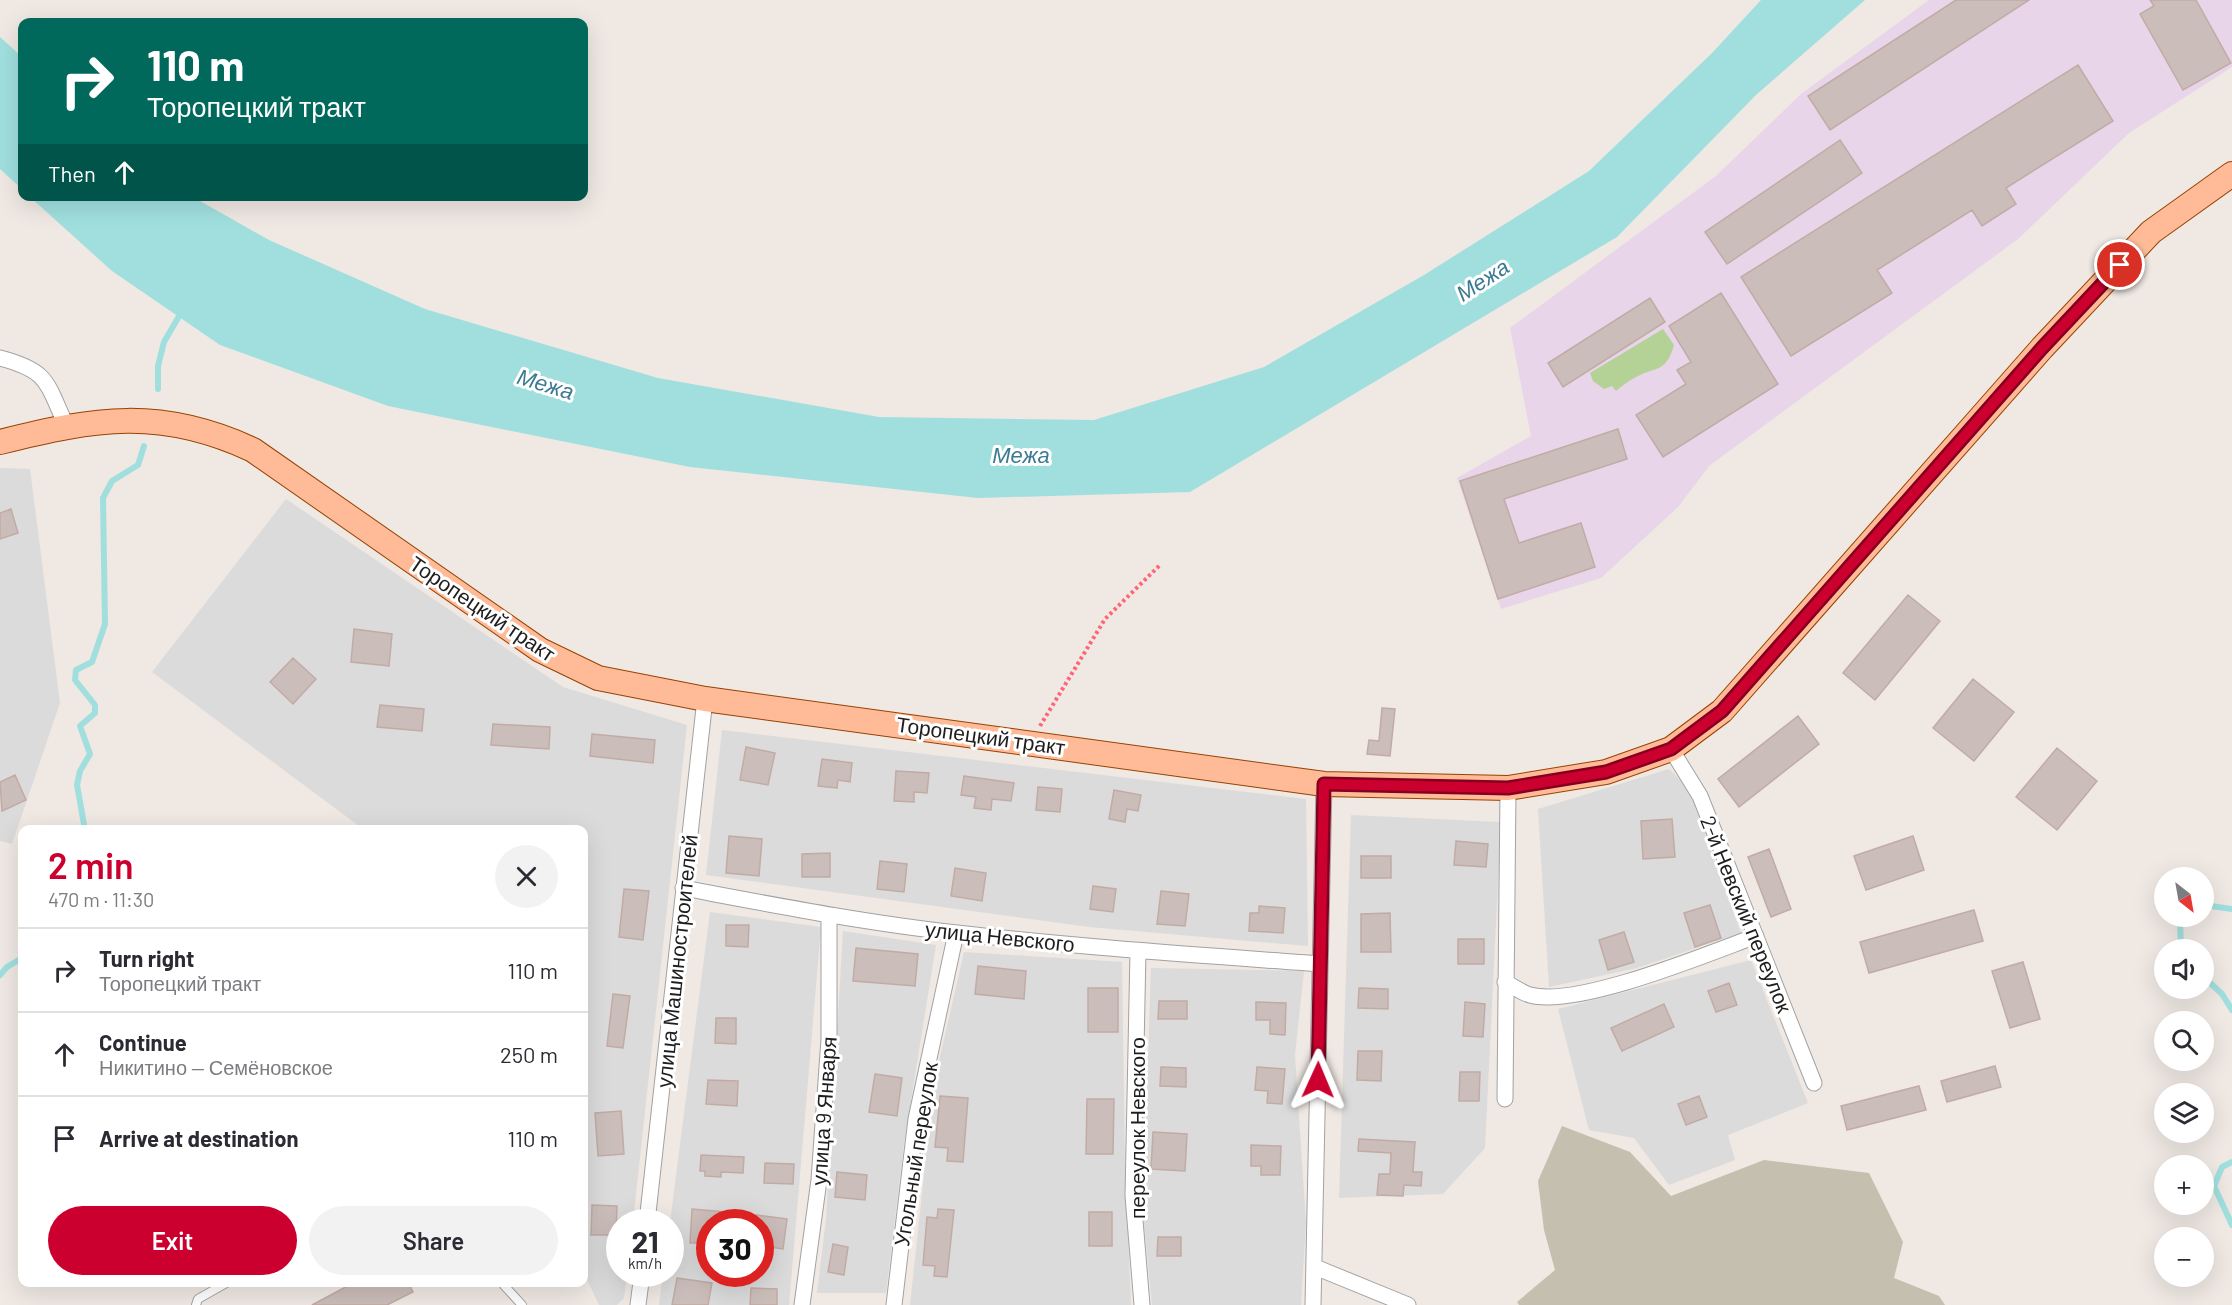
<!DOCTYPE html>
<html lang="en">
<head>
<meta charset="utf-8">
<style>
	body { margin:0; font-family:Barlow,sans-serif; background:#f2f2f3; color:#2b2b33; height:100vh; display:flex; flex-direction:column; font-size:22px; white-space:nowrap }
	* { box-sizing:border-box; margin:0 }
	p { font-size:20px; color:#7c7c81 }
	.icon { flex:none; width:33px; height:33px; fill:none; stroke:currentColor; stroke-width:2; stroke-linecap:round; stroke-linejoin:round }
	.map { position:relative; flex:1; overflow:hidden }
	.side { position:absolute; left:18px; top:825px; width:570px; height:462px; display:flex; flex-direction:column; background:#fff; border-radius:12px; box-shadow:0 6px 24px #0002 }
	.side>* { flex:none }
	.hud { position:absolute; left:18px; top:18px; width:570px; height:183px; border-radius:12px; box-shadow:0 6px 24px #0002; background:#00695c; color:#fff; overflow:hidden }
	.needle { width:39px; rotate:149deg }
	.tools { position:absolute; left:2154px; top:867px; display:grid; gap:12px }
	.tools a { display:grid; place-items:center; width:60px; height:60px; border-radius:50%; background:#fff; box-shadow:0 6px 24px #0002; font-size:30px }
	.speed { position:absolute; left:606px; top:1209px; display:flex; gap:12px; font-size:30px; font-weight:700; text-align:center }
	.speed>* { display:grid; place-content:center; width:78px; height:78px; border-radius:50%; background:#fff; box-shadow:0 6px 24px #0002; line-height:1 }
	.speed small { font-size:15px; font-weight:400 }
	.speed .limit { border:9px solid #d22; background:#fff; color:#111 }
	.pin { position:absolute; display:grid; place-items:center; width:51px; height:51px; color:#fff; margin:-26px; border:3px solid #fff; border-radius:50%; box-shadow:0 2px 6px #0007 }
	.me { position:absolute; width:66px; margin:-33px; rotate:1deg; stroke-linejoin:round; filter:drop-shadow(0 0 4px #0008) }
	.turn { display:flex; align-items:center; gap:21px; height:126px; padding:0 30px; font-size:27px }
	.turn .icon { width:78px; height:78px; stroke-width:2.5 }
	.turn b { display:block; font-size:42px; line-height:51px }
	.then { display:flex; align-items:center; height:57px; padding:0 30px; background:#0003; gap:12px; font-size:22px }
	.round { display:grid; place-items:center; flex:none; width:63px; height:63px; border-radius:32px; background:#f2f2f3 }
	.headline { display:flex; align-items:center; justify-content:space-between; height:102px; padding:0 30px }
	h1 { font-size:36px; font-weight:600; line-height:45px; color:#cb002e }
	.button { display:flex; gap:12px; margin-top:auto; padding:12px 30px }
	.button a { flex:1; height:69px; border-radius:36px; background:#cb002e; color:#fff; font-size:24px; font-weight:600; line-height:69px; text-align:center }
	.button a+a { background:#f2f2f3; color:#2b2b33 }
	ul { padding:0; list-style:none }
	li { display:flex; align-items:center; gap:18px; height:84px; padding:0 30px; border-top:2px solid #e1e1e2 }
	li div { flex:1 }
	li b { display:block; font-size:22px }
	li em { font-style:normal }
	.map>svg:first-child { display:block }
</style>
</head>
<body>
<div class="map">
<svg width="2232" height="1305" viewBox="0 0 2232 1305">
	<rect width="100%" height="100%" fill="#efe8e3"/>
	<path fill="#dcdbdb" fill-rule="evenodd" d="M0,468L30,469L60,703L12,844L0,841Z
		M286,499L563,687L687,725L633,1222H620V1274H627L624,1298L617,1305H599L584,1273V830L363,829L152,672Z
		M722,730L1306,799L1308,946L1089,927L706,875Z
		M1669,769L1688,787L1741,933L1637,968L1549,987L1538,809Z
		M1351,815L1501,822L1485,1148L1443,1194L1339,1198Z
		M710,912L821,927L789,1305H659L663,1274H670V1222ZM710,1222H760V1274H710Z
		M843,931L936,945L904,1144L886,1293H817L826,1219Z
		M964,952L1122,962L1125,1165L1131,1305H910L934,1083Z
		M1751,960L1808,1103L1728,1135L1735,1160L1669,1185L1634,1138L1589,1130L1558,1009Z
		M1151,968L1304,971L1295,1055L1306,1223L1301,1305H1152L1143,1213Z"/>
	<path fill="#e8d5e9" d="M1929,0H2232V67L2129,133L2018,239L1709,466L1678,507L1601,578L1501,609L1457,478L1531,436L1510,328L1716,176L1801,94Z"/>
	<path fill="#c4bfae" d="M1562,1126L1630,1152L1671,1196L1764,1160L1869,1173L1903,1242L1894,1278L1939,1296L1945,1305H1519L1517,1302L1555,1270L1544,1230L1538,1181Z"/>
	<path fill="#b4d196" d="M1663,329L1674,345C1666,373 1657,366 1636,377C1628,381 1622,386 1616,391L1612,386L1604,389L1593,381L1590,373Z"/>
	<path fill="#a1dfdf" d="M1761,0H1865L1756,95L1617,237L1190,492L978,498L690,467L388,406L220,345L112,271L30,197H193L269,240L425,309L658,378L879,417L1094,420L1264,367L1424,275L1589,171L1712,53Z
		M0,37L22,57V189L0,169Z"/>
	<g fill="none" stroke-linecap="round" stroke-linejoin="round">
		<path stroke="#a1dfdf" stroke-width="6" d="M158,389V366L164,342L182,311
			M85,830L77,785L80,771L90,754L80,726L95,713V705L75,680L76,670L92,662L105,624L103,498L112,481L138,465L144,446
			M2204,905L2232,909
			M2181,950L2180,919L2185,916
			M0,975L7,967L22,958
			M2204,977L2222,994L2232,1010
			M2232,1162L2222,1167L2214,1186L2232,1225"/>
	</g>
	<path fill="#cbbdb9" stroke="#c2aba5" stroke-width="1.5" d="M1956,0H2029L1830,130L1808,96Z
		M2150,0H2196L2231,63L2183,90L2140,14L2154,6Z
		M2078,65L2113,121L2006,188L2016,204L1982,226L1972,210L1877,270L1892,293L1791,356L1741,277Z
		M1840,140L1862,173L1727,264L1705,232Z
		M1721,293L1778,384L1663,457L1636,415L1686,384L1677,370L1691,362L1669,326Z
		M1650,298L1665,322L1563,387L1548,363Z
		M1618,429L1627,459L1504,499L1519,543L1581,523L1595,567L1498,599L1460,481Z
		M11,509L18,533L0,539V513Z
		M1908,595L1940,621L1875,700L1843,673Z
		M354,629L392,634L389,666L351,662Z
		M293,658L316,679L293,704L270,682Z
		M1973,679L2014,712L1974,761L1933,728Z
		M380,705L424,709L422,731L377,727Z
		M1382,708L1395,709L1390,756L1367,754L1369,740L1379,741Z
		M1798,716L1819,744L1739,807L1718,779Z
		M493,724L550,727L549,749L491,745Z
		M592,734L655,740L653,763L590,756Z
		M746,747L775,753L768,785L740,780Z
		M2057,748L2097,781L2057,830L2016,797Z
		M822,759L852,763L850,782L838,780L837,788L818,786Z
		M896,771L929,773L927,793L914,792V802L894,801Z
		M15,775L26,800L2,811L0,782Z
		M964,776L1014,783L1011,801L992,799L991,810L974,808L976,797L961,795Z
		M1038,787L1062,789L1060,812L1036,810Z
		M1114,790L1141,795L1138,811L1127,809L1125,822L1109,819Z
		M1672,819L1675,857L1643,859L1641,821Z
		M729,836L762,839L759,876L726,873Z
		M1913,836L1924,870L1866,890L1854,856Z
		M1456,841L1488,844L1486,867L1454,865Z
		M1769,849L1791,909L1771,917L1748,857Z
		M830,853V877H802V854Z
		M1361,856H1391V878H1361Z
		M880,861L907,864L904,892L877,889Z
		M955,868L986,873L982,901L951,896Z
		M1093,886L1116,889L1113,912L1090,909Z
		M624,889L649,891L643,940L619,937Z
		M1161,891L1189,894L1185,926L1157,924Z
		M1710,905L1721,938L1695,947L1684,913Z
		M1259,906L1285,908L1283,933L1249,931L1250,913H1259Z
		M1974,910L1983,941L1869,973L1860,942Z
		M1390,913L1391,952H1361V914Z
		M726,925H749L748,947L726,946Z
		M1624,932L1634,962L1608,970L1599,940Z
		M1458,939H1484V964H1458Z
		M856,948L918,954L915,986L853,981Z
		M2023,962L2040,1019L2010,1028L1992,971Z
		M978,966L1026,971L1024,999L975,994Z
		M1729,983L1737,1005L1716,1012L1708,991Z
		M1088,988H1118V1032H1088Z
		M1359,988L1388,989V1009L1358,1008Z
		M613,994L630,996L623,1048L607,1046Z
		M1159,1001H1187V1019H1158Z
		M1256,1002L1286,1003L1285,1035L1270,1034V1020H1256Z
		M1465,1002L1485,1004L1483,1037L1463,1036Z
		M1664,1004L1674,1027L1622,1051L1611,1028Z
		M716,1018H736V1044L715,1043Z
		M1358,1051H1382L1381,1081L1357,1080Z
		M1995,1066L2001,1087L1947,1102L1941,1081Z
		M1161,1067L1186,1068V1087L1160,1086Z
		M1257,1067L1285,1069L1282,1104L1267,1103L1268,1091L1255,1090Z
		M1460,1072H1480L1479,1101H1459Z
		M875,1074L902,1078L897,1116L869,1112Z
		M708,1080L738,1081L737,1106L706,1104Z
		M1919,1086L1926,1110L1847,1130L1841,1106Z
		M940,1096L968,1098L963,1162L947,1161L948,1148L935,1147Z
		M1699,1096L1707,1117L1686,1125L1678,1104Z
		M1087,1099H1114L1113,1154H1086Z
		M621,1111L624,1154L598,1156L595,1113Z
		M1153,1132L1187,1134L1185,1171L1151,1169Z
		M1359,1139L1415,1142L1413,1172H1422L1421,1186L1404,1185L1403,1196L1377,1195L1379,1174H1390L1391,1153L1358,1151Z
		M1251,1145L1281,1146L1280,1175H1261V1166H1251Z
		M701,1155L744,1157L743,1173L721,1172V1177L705,1176V1171H700Z
		M765,1163L794,1164L793,1184L764,1183Z
		M837,1172L867,1175L865,1200L835,1197Z
		M592,1205L617,1206L616,1235H591Z
		M692,1209L737,1213L736,1222H710V1243H690Z
		M938,1209L954,1210L947,1277L934,1276L935,1266L923,1265L927,1217L937,1218Z
		M1089,1212H1112V1246H1089Z
		M756,1215L787,1219L783,1249L763,1246L760,1253V1222H755Z
		M1158,1237H1181V1256H1157Z
		M833,1244L848,1247L844,1275L828,1272Z
		M677,1278L712,1283L708,1305H672Z
		M355,1282H408L413,1292L387,1305H312Z
		M751,1288L777,1289V1305H750Z"/>
	<g fill="none" stroke-linecap="round" stroke-linejoin="round">
		<defs>
			<path id="lane" d="M501,1282L522,1305
				M196,1305L198,1299L228,1282"/>
			<path id="street" d="M0,358C49,371 46,382 66,425
				M1671,749L1700,796L1814,1083
				M683,888C774,905 865,923 957,933C1078,947 1199,955 1320,964
				M1138,951L1133,1196L1142,1305
				M1505,982C1513,986 1522,993 1530,995C1577,1008 1707,954 1756,936
				M1505,1099L1508,788
				M647,1222L705,699
				M1315,1267L1408,1305
				M638,1305L642,1274
				M802,1305L819,1180L829,1039V915
				M894,1305L916,1119L956,933
				M1313,1305L1324,784"/>
			<path id="primary" d="M0,442C95,418 161,407 253,450L540,650L598,678L705,699L1324,784L1508,788L1606,772L1671,749L1722,711L2042,348L2151,232L2232,174"/>
		</defs>
		<use href="#lane" stroke="#a2a2a2" stroke-width="10"/>
		<use href="#street" stroke="#a2a2a2" stroke-width="17"/>
		<use href="#primary" stroke="#974300" stroke-width="26"/>
		<path stroke="#ff6477" stroke-width="4" stroke-dasharray="3 3" stroke-linecap="butt" d="M1040,726L1105,619L1161,564"/>
		<use href="#lane" stroke="#fff" stroke-width="8"/>
		<use href="#street" stroke="#fff" stroke-width="15"/>
		<use href="#primary" stroke="#ffbb98" stroke-width="24"/>
	</g>
	<g fill="none" stroke-linecap="round" stroke-linejoin="round">
		<defs>
			<path id="route" d="M1318,1080L1324,784L1508,788L1606,772L1671,749L1722,711L2042,348L2120,265"/>
		</defs>
		<use href="#route" stroke="#84001e" stroke-width="15"/>
		<use href="#route" stroke="#cb002e" stroke-width="10"/>
	</g>
	<g text-anchor="middle" dominant-baseline="central" stroke-width="6" stroke-linejoin="round" paint-order="stroke">
		<g font-size="21" fill="#1e1e1e" stroke="#fff">
			<text transform="translate(483 608) rotate(34)">Торопецкий тракт</text>
			<text transform="translate(981 735) rotate(8)">Торопецкий тракт</text>
			<text transform="translate(1747 914) rotate(68)">2-й Невский переулок</text>
			<text transform="translate(1000 936) rotate(6)">улица Невского</text>
			<text transform="translate(676 961) rotate(-84)">улица Машиностроителей</text>
			<text transform="translate(823 1111) rotate(-86)">улица 9 Января</text>
			<text transform="translate(1136 1128) rotate(-90)">переулок Невского</text>
			<text transform="translate(915 1154) rotate(-81)">Угольный переулок</text>
		</g>
		<g font-size="22" font-style="italic" fill="#3b7a92" stroke="#fff">
			<text transform="translate(1482 279) rotate(-33)">Межа</text>
			<text transform="translate(546 383) rotate(17)">Межа</text>
			<text x="1021" y="454">Межа</text>
		</g>
	</g>
</svg>
<div class="tools">
<a><svg class="needle" viewBox="-14 -14 28 28"><path d="M0-13l5 13h-10z" fill="#e53935"/><path d="M0 13l5-13h-10z" fill="#7c7c81"/></svg></a>
<a><svg class="icon" aria-label="sound" viewBox="0 0 24 24"><path d="M4 9h4l5-4v14l-5-4H4zM17 9q2 3 0 6"/></svg></a>
<a><svg class="icon" aria-label="search" viewBox="0 0 24 24"><circle cx="10" cy="10" r="6"/><path d="M15 15l6 6"/></svg></a>
<a><svg class="icon" aria-label="layers" viewBox="0 0 24 24"><path d="M12 4l9 5-9 5-9-5zM3 14l9 5 9-5"/></svg></a>
<a>+</a>
<a>−</a>
</div>
<div class="speed"><div>21<small>km/h</small></div><div class="limit">30</div></div>
<div class="pin" style="left:2120px;top:265px;background:#d93025"><svg class="icon" aria-label="arrive" viewBox="0 0 24 24"><path d="M6 21V4h12l-3 4 3 4H6"/></svg></div>
<svg class="me" style="left:1318px;top:1080px" viewBox="-20 -20 40 40"><path d="M0-17L14 15 0 8-14 15z" fill="#cb002e" stroke="#fff" stroke-width="4"/></svg>
<div class="hud">
<div class="turn"><svg class="icon" aria-label="right" viewBox="0 0 24 24"><path d="M7 20v-9h11M14 6l5 5-5 5"/></svg><div><b>110 m</b>Торопецкий тракт</div></div>
<div class="then">Then<svg class="icon" aria-label="ahead" viewBox="0 0 24 24"><path d="M12 20V5M6 11l6-6 6 6"/></svg></div>
</div>
<section class="side">
<div class="headline"><div><h1>2 min</h1><p>470 m · 11:30</p></div><a class="round"><svg class="icon" aria-label="close" viewBox="0 0 24 24"><path d="M6 6l12 12M18 6L6 18"/></svg></a></div>
<ul>
<li><svg class="icon" aria-label="right" viewBox="0 0 24 24"><path d="M7 20v-9h11M14 6l5 5-5 5"/></svg><div><b>Turn right</b><p>Торопецкий тракт</p></div><em>110 m</em></li>
<li><svg class="icon" aria-label="ahead" viewBox="0 0 24 24"><path d="M12 20V5M6 11l6-6 6 6"/></svg><div><b>Continue</b><p>Никитино — Семёновское</p></div><em>250 m</em></li>
<li><svg class="icon" aria-label="arrive" viewBox="0 0 24 24"><path d="M6 21V4h12l-3 4 3 4H6"/></svg><div><b>Arrive at destination</b></div><em>110 m</em></li>
</ul>
<div class="button"><a>Exit</a><a>Share</a></div>
</section>
</div>
</body>
</html>
